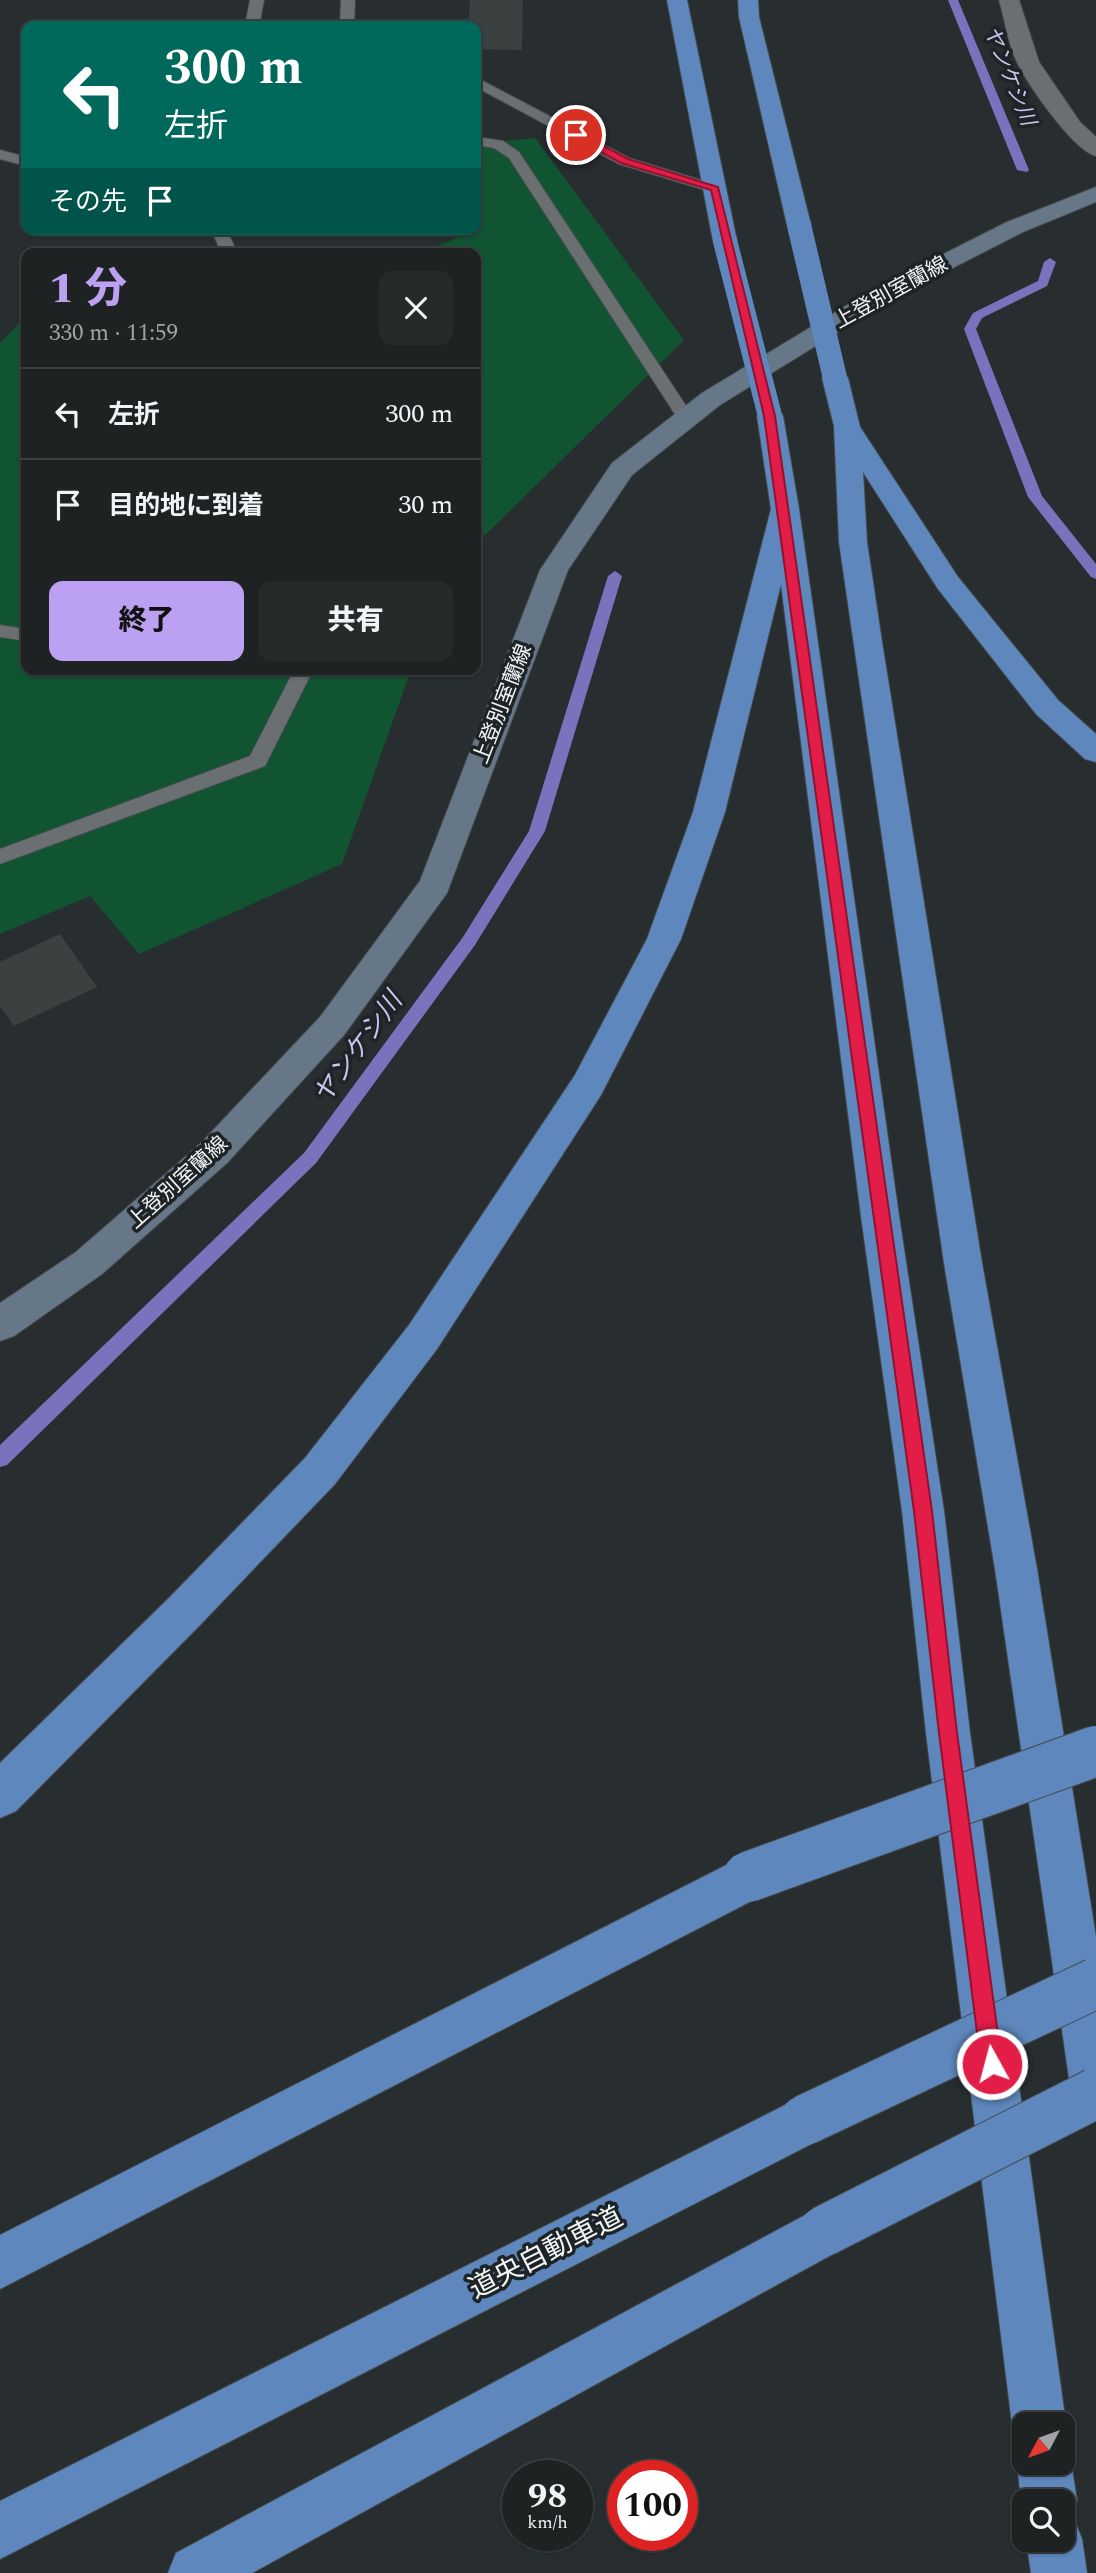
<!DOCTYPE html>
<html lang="ja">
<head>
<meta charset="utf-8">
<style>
	body { margin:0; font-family:Spectral,"Noto Sans JP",serif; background:#262a2b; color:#f1f3f6; height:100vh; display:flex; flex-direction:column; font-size:26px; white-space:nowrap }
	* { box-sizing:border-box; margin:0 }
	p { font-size:23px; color:#a1a4a6 }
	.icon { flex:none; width:38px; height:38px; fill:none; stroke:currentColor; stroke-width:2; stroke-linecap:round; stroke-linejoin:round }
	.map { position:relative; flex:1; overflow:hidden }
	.drawer { position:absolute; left:21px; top:248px; width:460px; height:427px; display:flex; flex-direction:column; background:#1e2223; border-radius:14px; box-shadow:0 2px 5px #0004,0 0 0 2px #3c3f41 }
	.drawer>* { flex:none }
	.guide { position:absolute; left:21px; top:21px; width:460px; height:214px; border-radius:14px; box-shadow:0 2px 5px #0004,0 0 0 2px #3c3f41; background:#00695c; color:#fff; overflow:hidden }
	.needle { width:46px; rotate:229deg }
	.tools { position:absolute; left:1012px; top:2412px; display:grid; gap:14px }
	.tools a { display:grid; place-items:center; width:63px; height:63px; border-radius:14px; background:#1e2223; box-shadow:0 2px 5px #0004,0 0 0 2px #3c3f41; font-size:35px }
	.speed { position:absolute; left:502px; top:2460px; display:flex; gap:14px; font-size:35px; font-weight:700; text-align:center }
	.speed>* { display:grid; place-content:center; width:91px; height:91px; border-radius:50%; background:#1e2223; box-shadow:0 2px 5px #0004,0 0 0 2px #3c3f41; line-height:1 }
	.speed small { font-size:18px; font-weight:400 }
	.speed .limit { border:10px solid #d22; background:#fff; color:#111 }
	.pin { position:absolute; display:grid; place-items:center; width:60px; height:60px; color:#fff; margin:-30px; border:4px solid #fff; border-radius:50%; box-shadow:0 2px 7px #0007 }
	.me { position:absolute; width:77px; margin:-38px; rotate:353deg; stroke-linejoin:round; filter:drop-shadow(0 0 5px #0008) }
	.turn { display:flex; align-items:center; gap:24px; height:147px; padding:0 28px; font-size:32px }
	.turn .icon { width:91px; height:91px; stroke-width:2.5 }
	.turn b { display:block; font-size:49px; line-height:60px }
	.then { display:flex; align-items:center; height:66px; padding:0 28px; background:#0003; gap:14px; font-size:26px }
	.round { display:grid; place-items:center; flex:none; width:74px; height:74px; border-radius:14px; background:#262a2b }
	.summary { display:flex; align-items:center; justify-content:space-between; height:119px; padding:0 28px }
	h1 { font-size:42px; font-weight:800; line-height:52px; color:#bca0f2 }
	.action { display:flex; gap:14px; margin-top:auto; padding:14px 28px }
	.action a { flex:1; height:80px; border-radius:14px; background:#bca0f2; color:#111; font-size:28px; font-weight:800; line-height:80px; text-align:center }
	.action a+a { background:#262a2b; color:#f1f3f6 }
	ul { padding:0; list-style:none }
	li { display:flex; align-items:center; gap:21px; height:91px; padding:0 28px; border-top:2px solid #3c3f41 }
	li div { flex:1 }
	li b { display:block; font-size:26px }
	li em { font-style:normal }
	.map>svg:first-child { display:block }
</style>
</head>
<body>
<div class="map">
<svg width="1096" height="2573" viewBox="0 0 1096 2573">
	<rect width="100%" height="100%" fill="#282d2f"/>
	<path fill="#115432" d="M535,138L684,340L476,544V254H418L476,230V144Z
		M26,316V670H411L342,864L139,954L90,896L0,934V343Z"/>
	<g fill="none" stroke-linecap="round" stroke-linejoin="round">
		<path fill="#7a72bd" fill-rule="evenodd" d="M948,0H958L1029,170L1027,172L1017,170Z
			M1050,258L1056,262L1047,286L982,318L976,329L1042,496L1096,564V579L1091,577L1028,497L964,329L973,313L1038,281L1044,262Z
			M615,571L622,576L545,831L475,945L316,1163L7,1465L0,1467V1445L304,1153L463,937L529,831L608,576Z"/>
	</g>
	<path fill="#3a4140" d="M470,0H523L522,50L476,49V26H468Z
		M60,934L97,987L14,1026L0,1006V962Z"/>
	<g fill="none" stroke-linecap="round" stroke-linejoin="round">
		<defs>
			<path id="service" d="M250,0H264L259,26H245Z
				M341,0H355L354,26H340Z
				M481,80L629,158L720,186L722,189L715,193L619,164L476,87V81Z
				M476,137L503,141L519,152L694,418L692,422H680L509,158L494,148L476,145Z
				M0,150L26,157V166L0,159Z
				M211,229H226L238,254H222Z
				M0,625L26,629V641L0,637Z
				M294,670H313L265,766L0,864V849L250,756Z"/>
			<path id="tertiary" d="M999,0H1019L1039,62L1080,122L1096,137V156C1073,150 1028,85 1017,62C1008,44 1005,20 999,0Z"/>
			<path id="secondary" d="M1096,187V202L1023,232L890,300L720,405L632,475L568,570L447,893L344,1035L227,1163L102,1274L14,1336L0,1341V1303L76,1252L201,1143L320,1017L420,881L540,570L612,463L702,393L872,290L1007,222Z"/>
			<path id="motorway" d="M667,0H687L737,241L733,246L725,248L717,246L713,241Z
				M738,0H758L759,17L811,225L807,230H791L787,225L739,17Z
				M835,370L844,373L848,378L860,427L958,577L1058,700L1096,734V762L1085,759L1036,714L938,589L863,472L867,542L882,642L982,1263L1037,1569L1096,1937V2117L1078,2110L1071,2092L995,1569L944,1263L839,542L834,426L822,378L826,373Z
				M770,408L779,410L783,416L799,509L899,1216L944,1511L970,1733L1066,2424L1062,2433V2424H1024V2462H1062L1063,2443L1071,2462L1077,2501L1070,2518L1074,2519L1082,2539L1087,2573H1031L1026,2539H1062V2501H1024V2507L1021,2501L1017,2462L1024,2445L1020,2443L1012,2424L926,1733L902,1511L861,1216L781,584L725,812L681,939L601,1095L437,1349L335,1484L200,1625L16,1811L0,1818V1763L170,1597L305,1458L409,1325L575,1075L647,939L693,812L771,509L757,416L761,410Z
				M748,1854L765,1860L771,1877L765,1894L0,2289V2235Z
				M805,2095L823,2102L830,2120L823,2138L0,2559V2501Z
				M824,2205L842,2213L850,2231L842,2249L252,2573H168L176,2553Z"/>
		</defs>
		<use href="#service" stroke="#464b4d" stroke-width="2"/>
		<use href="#tertiary" stroke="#464b4d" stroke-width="2"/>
		<use href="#secondary" stroke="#464b4d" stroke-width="2"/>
		<use href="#motorway" stroke="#464b4d" stroke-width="2"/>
		<use href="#service" fill="#6a7072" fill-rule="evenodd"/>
		<use href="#tertiary" fill="#6a7072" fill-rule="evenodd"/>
		<use href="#secondary" fill="#678" fill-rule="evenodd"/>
		<use href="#motorway" fill="#5e88bd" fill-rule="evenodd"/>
		<defs>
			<path id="motorway-bridge-far1" d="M799,225L835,378
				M725,241L770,416"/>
			<path id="motorway-bridge" d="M748,1877L1096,1751
				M805,2120L1096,1983
				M824,2231L1096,2093"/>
		</defs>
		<use href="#motorway-bridge-far1" stroke="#464b4d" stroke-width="24" stroke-linecap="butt"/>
		<use href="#motorway-bridge" stroke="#464b4d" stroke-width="52" stroke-linecap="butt"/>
		<use href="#motorway-bridge-far1" stroke="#5e88bd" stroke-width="24"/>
		<use href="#motorway-bridge" stroke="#5e88bd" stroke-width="50"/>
	</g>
	<path fill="#e11d48" stroke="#92132f" stroke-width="2" d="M573,133H580L628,159L718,187L775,416L932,1511L957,1733L1002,2064L999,2072L992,2075L984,2072L981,2064L939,1733L914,1511L764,416L711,190L621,163L573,137Z"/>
	<g text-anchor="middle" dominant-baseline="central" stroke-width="7" stroke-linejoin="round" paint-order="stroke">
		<g font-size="21" font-style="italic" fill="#c8c5ef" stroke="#1e2325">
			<text transform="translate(1009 76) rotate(68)">ヤンケシ川</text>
		</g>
		<g font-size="21" fill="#f1f5f6" stroke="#1e2325">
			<text transform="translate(891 293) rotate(-29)">上登別室蘭線</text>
			<text transform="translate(503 704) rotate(-69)">上登別室蘭線</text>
			<text transform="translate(178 1183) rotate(-42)">上登別室蘭線</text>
		</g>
		<g font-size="26" font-style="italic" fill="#c8c5ef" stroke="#1e2325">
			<text transform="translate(358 1048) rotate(-54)">ヤンケシ川</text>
		</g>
		<g font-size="28" fill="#f1f5f6" stroke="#1e2325">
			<text transform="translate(546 2253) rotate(-27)">道央自動車道</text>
		</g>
	</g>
</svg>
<div class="tools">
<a><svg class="needle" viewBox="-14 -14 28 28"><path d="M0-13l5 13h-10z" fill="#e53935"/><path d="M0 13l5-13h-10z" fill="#a1a4a6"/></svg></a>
<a><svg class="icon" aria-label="search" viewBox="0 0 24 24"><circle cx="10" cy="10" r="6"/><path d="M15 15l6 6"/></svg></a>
</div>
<div class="speed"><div>98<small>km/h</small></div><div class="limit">100</div></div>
<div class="pin" style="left:576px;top:135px;background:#d93025"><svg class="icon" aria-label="arrive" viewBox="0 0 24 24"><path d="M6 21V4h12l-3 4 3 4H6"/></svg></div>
<svg class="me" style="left:992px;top:2064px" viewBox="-20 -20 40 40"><circle r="17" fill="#e11d48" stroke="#fff" stroke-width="3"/><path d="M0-11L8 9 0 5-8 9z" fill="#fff"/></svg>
<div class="guide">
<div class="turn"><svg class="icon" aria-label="left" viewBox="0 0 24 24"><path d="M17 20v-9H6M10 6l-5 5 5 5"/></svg><div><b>300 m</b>左折</div></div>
<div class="then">その先<svg class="icon" aria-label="arrive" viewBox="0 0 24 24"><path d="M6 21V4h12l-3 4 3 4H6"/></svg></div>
</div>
<section class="drawer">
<div class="summary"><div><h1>1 分</h1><p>330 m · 11:59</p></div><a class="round"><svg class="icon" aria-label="close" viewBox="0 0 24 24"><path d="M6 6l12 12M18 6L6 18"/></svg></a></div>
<ul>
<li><svg class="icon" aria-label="left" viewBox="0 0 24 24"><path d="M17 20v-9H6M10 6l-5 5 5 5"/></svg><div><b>左折</b></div><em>300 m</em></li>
<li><svg class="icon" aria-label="arrive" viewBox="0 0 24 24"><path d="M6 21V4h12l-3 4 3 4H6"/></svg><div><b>目的地に到着</b></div><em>30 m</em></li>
</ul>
<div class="action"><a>終了</a><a>共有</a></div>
</section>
</div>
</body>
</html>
